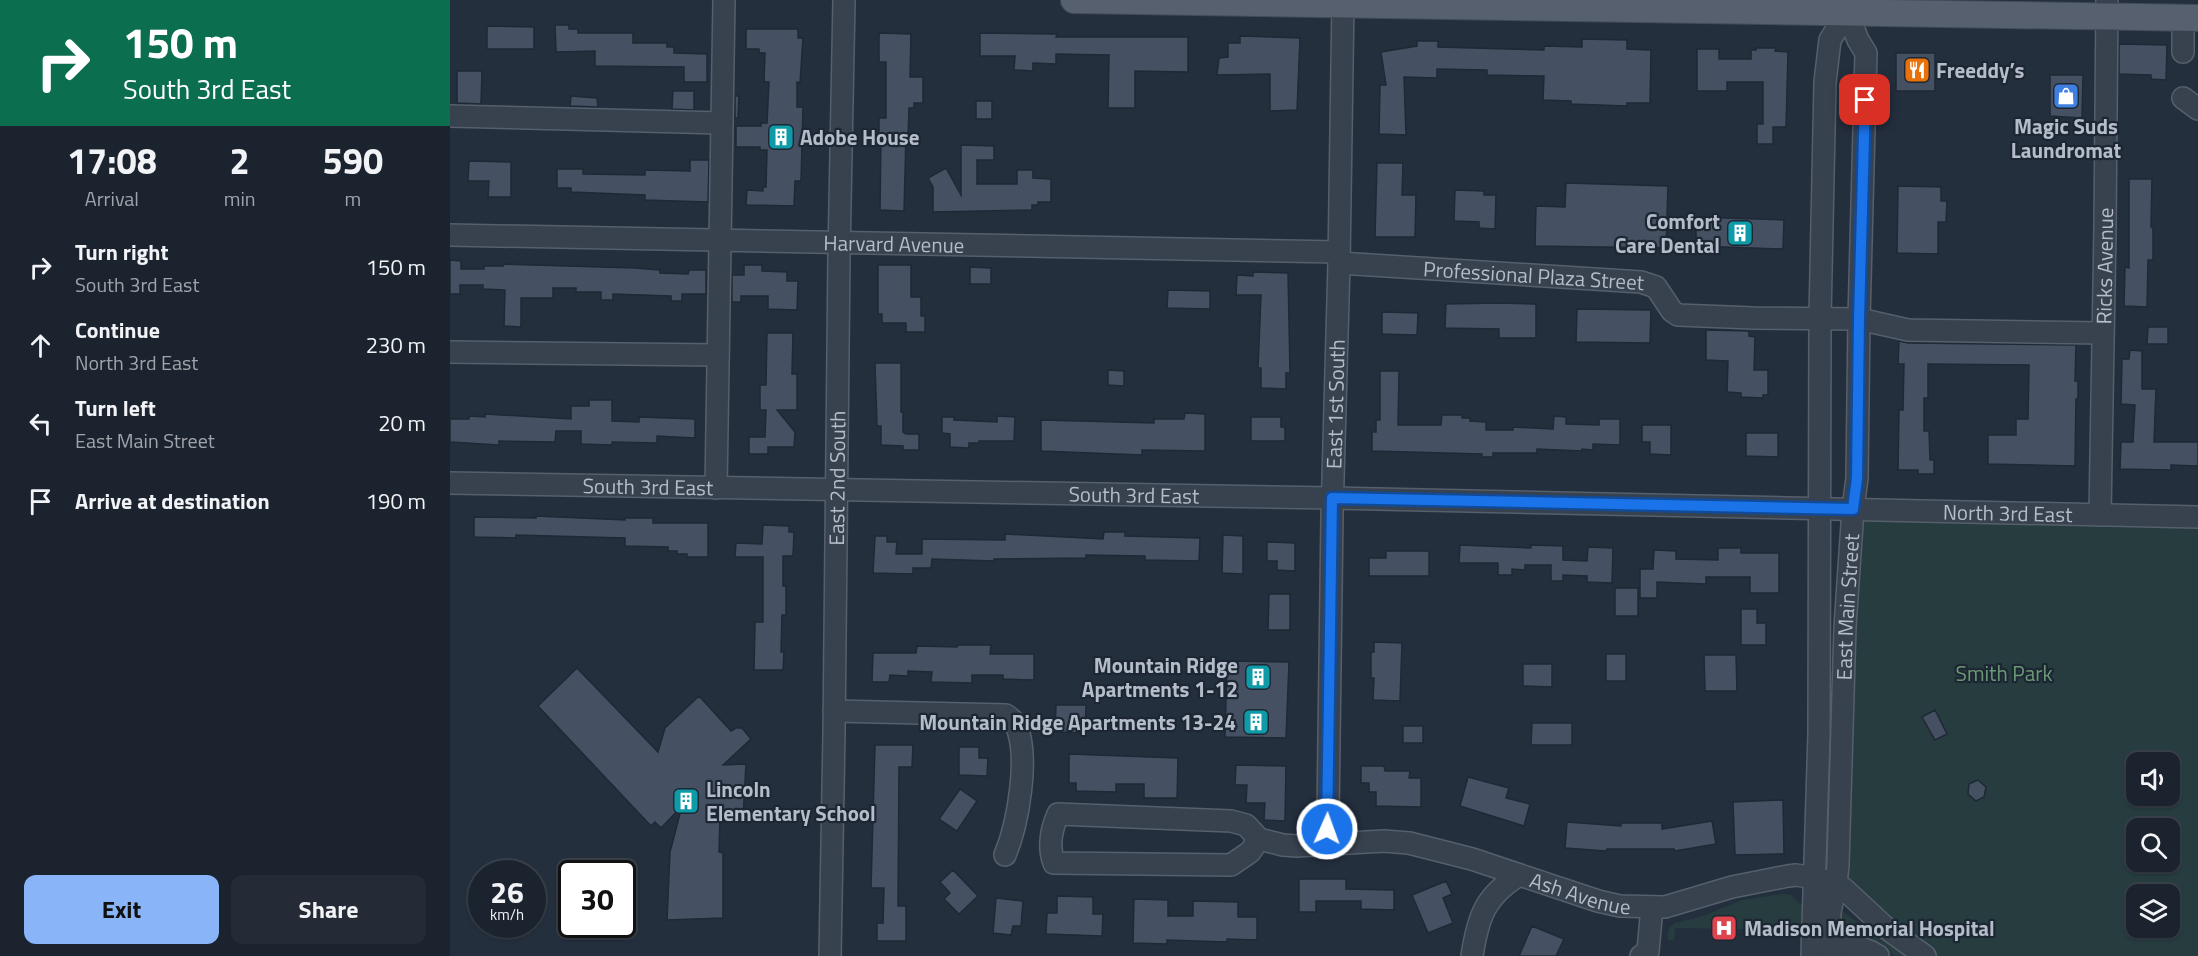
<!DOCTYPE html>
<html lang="en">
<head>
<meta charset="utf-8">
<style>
	body { margin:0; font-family:"Titillium Web",sans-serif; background:#242b36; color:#f1f3f6; height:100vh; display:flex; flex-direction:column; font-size:22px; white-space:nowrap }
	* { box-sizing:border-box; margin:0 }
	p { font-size:20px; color:#a0a4aa }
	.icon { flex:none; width:33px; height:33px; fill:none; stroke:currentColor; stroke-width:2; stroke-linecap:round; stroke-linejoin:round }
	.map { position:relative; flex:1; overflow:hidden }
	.drawer { display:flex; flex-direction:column; background:#1b232e; width:450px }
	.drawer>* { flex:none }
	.top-card { background:#0b6e4f; color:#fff; overflow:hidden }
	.controls { position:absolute; left:1676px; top:752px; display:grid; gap:12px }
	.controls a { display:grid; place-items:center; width:54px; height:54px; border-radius:12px; background:#1b232e; box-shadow:0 2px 4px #0004,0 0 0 2px #39404a; font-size:30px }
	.speed { position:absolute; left:18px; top:860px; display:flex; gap:12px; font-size:30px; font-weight:700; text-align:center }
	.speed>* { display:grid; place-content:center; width:78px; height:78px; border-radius:50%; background:#1b232e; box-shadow:0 2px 4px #0004,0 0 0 2px #39404a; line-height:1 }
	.speed small { font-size:15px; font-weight:400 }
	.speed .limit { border:3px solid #111; border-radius:9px; background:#fff; color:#111 }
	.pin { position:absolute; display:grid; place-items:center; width:51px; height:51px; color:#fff; margin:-26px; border-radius:12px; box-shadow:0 3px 9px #0006 }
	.me { position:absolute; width:66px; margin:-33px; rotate:2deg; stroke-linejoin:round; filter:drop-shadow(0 0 4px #0008) }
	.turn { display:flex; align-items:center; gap:21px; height:126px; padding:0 24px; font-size:27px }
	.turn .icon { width:78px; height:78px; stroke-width:2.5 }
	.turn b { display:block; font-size:42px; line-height:51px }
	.eta { display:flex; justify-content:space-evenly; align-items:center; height:102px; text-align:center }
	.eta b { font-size:36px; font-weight:700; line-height:42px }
	.cta { display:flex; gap:12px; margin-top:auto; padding:12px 24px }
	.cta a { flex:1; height:69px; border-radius:12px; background:#8ab4f8; color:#111; font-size:24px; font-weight:700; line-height:69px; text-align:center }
	.cta a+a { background:#242b36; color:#f1f3f6 }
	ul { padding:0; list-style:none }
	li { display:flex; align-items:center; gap:18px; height:78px; padding:0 24px }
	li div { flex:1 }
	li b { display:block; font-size:22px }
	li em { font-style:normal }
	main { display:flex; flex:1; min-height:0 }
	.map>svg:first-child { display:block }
</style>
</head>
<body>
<main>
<section class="drawer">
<div class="top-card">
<div class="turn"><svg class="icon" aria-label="right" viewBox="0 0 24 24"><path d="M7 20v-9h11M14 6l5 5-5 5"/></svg><div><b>150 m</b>South 3rd East</div></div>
</div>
<div class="eta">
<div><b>17:08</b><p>Arrival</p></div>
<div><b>2</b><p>min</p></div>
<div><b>590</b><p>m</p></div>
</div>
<ul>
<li><svg class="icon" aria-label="right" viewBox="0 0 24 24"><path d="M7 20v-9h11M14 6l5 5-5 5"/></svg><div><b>Turn right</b><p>South 3rd East</p></div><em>150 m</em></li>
<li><svg class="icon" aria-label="ahead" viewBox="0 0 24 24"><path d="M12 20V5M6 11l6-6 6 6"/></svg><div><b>Continue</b><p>North 3rd East</p></div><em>230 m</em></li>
<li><svg class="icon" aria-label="left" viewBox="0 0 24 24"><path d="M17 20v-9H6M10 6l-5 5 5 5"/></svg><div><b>Turn left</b><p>East Main Street</p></div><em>20 m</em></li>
<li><svg class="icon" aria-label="arrive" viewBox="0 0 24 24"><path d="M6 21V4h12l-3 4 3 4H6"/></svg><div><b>Arrive at destination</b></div><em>190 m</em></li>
</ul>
<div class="cta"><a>Exit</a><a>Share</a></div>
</section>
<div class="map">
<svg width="1748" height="956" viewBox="0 0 1748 956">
	<rect width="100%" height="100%" fill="#242f3e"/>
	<path fill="#263c3f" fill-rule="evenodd" d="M1403,509L1748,516V956H1475L1391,879ZM1686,762H1719V795H1686ZM1686,828H1719V861H1686ZM1686,894H1719V927H1686Z
		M1332,894L1341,895L1350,904H1354V943H1350V930L1225,928L1224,940H1219L1217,936L1220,927L1225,923L1253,916L1292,900Z
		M1392,911L1456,956H1445L1419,939L1401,936L1402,933C1392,929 1389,924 1389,913Z"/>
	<path fill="#455162" stroke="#1f2835" stroke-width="1.5" d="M105,25H119V29H128V33H183V43H217V47H224V53L257,54V82H234V67L145,66V51L106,52Z
		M37,26L84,27V49H37Z
		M296,29H348V38H353L350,83L347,82V107H353L351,181H345L344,206L296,205L297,190L313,191V187H316L317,150H310V147H286V126H311V123H317L319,82H314L315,53H309V49H296Z
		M429,33L461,34L460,77H473V103H464V108H459L458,139L456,135L454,211L430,210L431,135L429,134V118H436V62H429Z
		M530,33L607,34L606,37H738V72L685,71V108H658L659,55L606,54V64L583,63V71L564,70L565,56H530Z
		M790,36L850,38L847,110L820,111V74L767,75L769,58L778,57V43H790Z
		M1132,39L1177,40V49L1201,50L1200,103H1177V106L1121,104V101L1093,100L1094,76L1037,75V70L987,69V78L954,77L956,135L929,134L930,85H936L931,52L967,46V41H988V47L1094,50V46L1132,47Z
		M1669,44L1717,45L1716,80L1701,79V75L1669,74Z
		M1306,48H1326L1325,51L1338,52L1336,127H1323V144H1307V124H1313V82H1277V91H1247V49H1269V59H1301V50H1306Z
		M1446,53H1485V91H1446Z
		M7,71H32L31,104L7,103Z
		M1600,75H1633L1632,118L1600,116Z
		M223,91H244V110L222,109Z
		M121,96L147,98L148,107L120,106Z
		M285,96H289L288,118H285Z
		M526,101H542V119H526Z
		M511,145L544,146V160H527V184H567V170H583V178L601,179V202H588V205H582V210L483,212V187L478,178L496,168L511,195Z
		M240,160H259L258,202L195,200V195L121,192V188H107V169H133V174L195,175V170L240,171Z
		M19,161L61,162V197H38L39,181H18Z
		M927,163H953L952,195H966L965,237H925Z
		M1679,179H1702L1701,227H1703V260H1698L1697,307L1674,306L1675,267L1679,268Z
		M1116,183L1218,186L1216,248L1085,246L1086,206L1115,207Z
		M1448,186L1491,187V201H1497L1496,222H1488V254L1447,253Z
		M1005,190L1034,191V195H1046L1045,229L1029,228V222L1004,221Z
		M1246,217L1334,220L1333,249L1246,246Z
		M0,260L11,261V269H34V266H53V264L185,268L210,270V273L238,274L239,270H256V294H232V301H221V296L163,294V300H151V292H126V288H103V298H71V327L54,326L55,290L33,289V285H10V294H0Z
		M294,265H312V271L337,272V281H348L347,310L318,309V296H291V302H282V275H294Z
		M428,265H461V297H471V316H475V332H456V323H432V314H428Z
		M520,267L541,268V284H520Z
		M803,272L838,273L840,373H836V389L811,388V368H808L811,295H786L787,275L803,276Z
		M718,290L760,291V309L717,308Z
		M1049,303L1086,304V338H1049V329L995,328L996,304Z
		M1127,309L1201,310L1200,343L1126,342Z
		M932,312L968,313L967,335L932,334Z
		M1698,327H1718V344H1697Z
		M1256,330L1299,331V336L1305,337L1304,370H1318V395H1313V398L1291,397V393L1277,392L1278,361L1256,360Z
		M317,333H343L342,374H347V410H327L345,432L344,447H318V454H299V437H315L316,410H310V385H316Z
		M1449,341L1458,343L1626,345L1625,381H1628V399H1626L1625,466L1538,464V435H1566V419H1578L1579,365L1478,364V398H1474V431H1479L1480,460H1484V474H1468V470H1448L1449,410H1453L1454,364H1448Z
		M1680,350L1692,351V389H1706L1704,442H1748V466L1721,465V470L1670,469L1671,442H1683L1685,405L1671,404L1672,359H1679Z
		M425,363H451V412H453V432L456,434H469V450H453V446L431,445V426H427Z
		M658,370L674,371V386L658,385Z
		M930,371H949L948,425H991L992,415H1012V418H1020V421L1036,422V430H1063V427L1103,429L1104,416L1116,417V424L1149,425V419H1170V445L1143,444V450L1132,449V451L1087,449V453H1043V457H1032V454L922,451V432H926V420H930Z
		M139,400H162V421L189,422V417L245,419V438L207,436V443L162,442V445L131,444V431H106L105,442L49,441V445L0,442V419H19V416L35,417V414L121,419V406H139Z
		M735,413L755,414V451L692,450V455L591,451V420L704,423V419H734Z
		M547,416L565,417L564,441H529V443H519V448L500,447V434L492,433V417H504V420L547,422Z
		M801,417H831V427H835V441H801Z
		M1192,425H1221V455L1200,454V442H1192Z
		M1296,433H1328V457L1296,456Z
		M86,516L175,520V518H203V523H258V557H237V554H227V551H218V547L175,546V538L66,535V538L24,537V517L86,518Z
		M313,525L339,526V532H344L343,556H333V586H336V615H332L331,652H334L333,670H304L305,622H313V557H285L286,543L312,544Z
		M654,532H675V536L750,538L749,561L695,560V556L636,555V558L544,559V561L482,559L481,568H463V574L423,573L425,536H437V542H447L446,554H472V539L555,540V534L653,539Z
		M773,535L793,536V574L772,573Z
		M817,542L845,543V571L827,570V561H817Z
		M1010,545L1081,548V545L1113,546V560L1137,561L1138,547L1163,548L1162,583L1137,582V576L1113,575V581H1101V565H1075V570L1062,569V575H1048V563H1009Z
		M1268,548H1291V553H1329V593H1300V577H1256V584L1207,582V598H1190V569H1203L1204,550L1226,551V559L1268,560Z
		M936,551H979V576H919V558H936Z
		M1165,588H1188V616H1165Z
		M819,594H840V630H818Z
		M1291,609H1307V623H1316V645H1291Z
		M924,642L952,643L950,701L923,700L924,678H921V652H924Z
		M508,645H541L540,654H584V680L553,679V675H522V683L481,682L482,672L458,671V676L440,675L439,682H422L423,653H466L467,646L507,647Z
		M1156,654H1176V681H1156Z
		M1254,655H1286L1287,691H1255Z
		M777,661L839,662L836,738L775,737Z
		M1073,664H1102V687L1073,686Z
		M127,668L208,752L215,728L249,696L281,731L286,728H292L301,739L273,765L296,764L293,818L270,819L269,852L273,853V918L217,920L220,852L232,806L211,828L205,822L201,826L88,706Z
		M606,705H636L635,733L605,732Z
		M1485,710L1497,734L1485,740L1472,717Z
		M1082,723H1122V745H1081Z
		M953,726H973V743H953Z
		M425,745H463L462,767H449L448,906H456V941H427V923H433L434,888H421Z
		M509,747H529V758H538L537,776L509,775Z
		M619,754L728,758L727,798H694V784H666V792L626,791V783H619Z
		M786,765L836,766L835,821L814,820L815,803H796L797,785H785Z
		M911,766H934L935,771H960L959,778H971V807L926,806V792H919V783H911Z
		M1018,777L1059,788L1056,798L1080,804L1074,826L1010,806Z
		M1528,780L1536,787L1534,797L1526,801L1518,794L1519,784Z
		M510,789L527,801L507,831L489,819Z
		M1333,800L1334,854L1285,855L1283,802Z
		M1262,821L1266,844L1225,851L1224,849H1157L1156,851L1115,848L1117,822L1171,826V823H1212V829Z
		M503,870L528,896L509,914L494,899L500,893L490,882Z
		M849,879H896V889L944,890V910L911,909V901H866V912H849Z
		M996,881L1002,894L993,898L1003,923L978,933L962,895Z
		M607,896L643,897V914H653L652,936L596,934L597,913H607Z
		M546,898L573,901L571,926H563L561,935L543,933Z
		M684,899L718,900V916H743V901L788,902V917H807V940L777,939V942L717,940V944L683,943Z
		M1082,926L1114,939L1106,956H1069Z"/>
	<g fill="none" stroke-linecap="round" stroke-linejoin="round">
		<defs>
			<g id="minor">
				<path d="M1733,52V17"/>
				<path d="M1733,98L1748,109"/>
				<path d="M0,116L272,123"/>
				<path id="s1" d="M0,235L889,252"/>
				<path id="s2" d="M889,263L1191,282L1206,287L1222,311L1228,315L1303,318L1409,319L1458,330L1652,333"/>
				<path d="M0,352L268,355"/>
				<path id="s3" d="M0,483L882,498L1748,517"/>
				<path d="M266,488L274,0"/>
				<path id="s4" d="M1650,515L1655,228L1657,0"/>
				<path d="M384,711L556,715C560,718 564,721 566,725C580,756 568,824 555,855"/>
				<path id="s5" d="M809,839L800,852L781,865L604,863C598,847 601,830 608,814L781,821L796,825L809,839L833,845L847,846L934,841L959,843L1022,859L1148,901L1170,906L1215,907L1282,887L1338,876L1346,875L1366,878L1386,884L1394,889L1436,928L1475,956"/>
				<path id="s6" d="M876,844L878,814L882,515L889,263L893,0"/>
				<path d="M1368,951C1389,944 1409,943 1428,956"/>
				<path id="s7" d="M380,956L384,733L389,255L394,0"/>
				<path d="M1022,956C1028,917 1035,896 1069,875"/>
				<path d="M1191,956L1198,951L1202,907"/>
				<path d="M1362,956L1369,734L1370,319L1375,82L1380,40L1397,12"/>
				<path id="s8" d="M1380,956V912L1386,884L1388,865L1395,627L1403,509L1407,478L1409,319L1416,53L1408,40L1397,12"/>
			</g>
			<path id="major" d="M624,0L1748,18"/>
		</defs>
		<use href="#minor" stroke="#565f6c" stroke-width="24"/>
		<use href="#major" stroke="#414a57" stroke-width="28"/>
		<use href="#minor" stroke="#38414e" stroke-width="21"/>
		<use href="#major" stroke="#56606e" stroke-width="26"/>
	</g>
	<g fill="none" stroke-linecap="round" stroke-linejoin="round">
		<defs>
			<path id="route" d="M877,829L882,498L1403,509L1407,478L1409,319L1415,100"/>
		</defs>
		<use href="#route" stroke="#114b97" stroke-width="15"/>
		<use href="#route" stroke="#1a73e8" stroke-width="10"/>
	</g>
	<defs>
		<symbol id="restaurant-square" viewBox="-11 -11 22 22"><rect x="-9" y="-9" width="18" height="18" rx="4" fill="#e8710a" stroke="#1d2633"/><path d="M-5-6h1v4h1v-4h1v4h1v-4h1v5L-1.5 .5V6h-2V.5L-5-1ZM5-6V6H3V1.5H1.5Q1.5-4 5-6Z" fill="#fff"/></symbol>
		<symbol id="shop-square" viewBox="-11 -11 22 22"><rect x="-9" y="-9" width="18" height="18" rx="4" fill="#3f7fe0" stroke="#1d2633"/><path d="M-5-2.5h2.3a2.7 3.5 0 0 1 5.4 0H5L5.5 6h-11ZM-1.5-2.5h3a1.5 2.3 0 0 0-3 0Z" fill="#fff"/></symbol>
		<symbol id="building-square" viewBox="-11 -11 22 22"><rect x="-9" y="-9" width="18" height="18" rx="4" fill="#0f9aa8" stroke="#1d2633"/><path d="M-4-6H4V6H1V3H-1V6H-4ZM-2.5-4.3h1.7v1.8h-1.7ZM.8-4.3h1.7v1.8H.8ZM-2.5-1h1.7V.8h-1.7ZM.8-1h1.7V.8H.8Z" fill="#fff"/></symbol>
		<symbol id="hospital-square" viewBox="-11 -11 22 22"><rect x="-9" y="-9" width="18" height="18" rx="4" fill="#e0444e" stroke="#1d2633"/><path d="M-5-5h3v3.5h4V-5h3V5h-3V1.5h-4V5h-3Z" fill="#fff"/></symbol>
	</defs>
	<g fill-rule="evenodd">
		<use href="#restaurant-square" x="1452" y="55" width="30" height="30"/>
		<use href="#shop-square" x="1601" y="81" width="30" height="30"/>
		<use href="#building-square" x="316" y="122" width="30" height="30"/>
		<use href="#building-square" x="1275" y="218" width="30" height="30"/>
		<use href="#building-square" x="793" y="662" width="30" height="30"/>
		<use href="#building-square" x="791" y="707" width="30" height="30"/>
		<use href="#building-square" x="221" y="786" width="30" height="30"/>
		<use href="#hospital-square" x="1259" y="913" width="30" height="30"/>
	</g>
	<g text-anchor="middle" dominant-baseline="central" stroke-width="4.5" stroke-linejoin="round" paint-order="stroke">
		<g font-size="21" font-weight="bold" fill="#b4bcc9" stroke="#1d2633" text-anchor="start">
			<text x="1486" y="70">Freeddy’s</text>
			<text x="1616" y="126" text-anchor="middle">Magic Suds<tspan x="1616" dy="24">Laundromat</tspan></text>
			<text x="350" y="137">Adobe House</text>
			<text x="1270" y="221" text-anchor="end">Comfort<tspan x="1270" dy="24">Care Dental</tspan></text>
			<text x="788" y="665" text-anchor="end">Mountain Ridge<tspan x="788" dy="24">Apartments 1-12</tspan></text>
			<text x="786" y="722" text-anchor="end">Mountain Ridge Apartments 13-24</text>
			<text x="256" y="789">Lincoln<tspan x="256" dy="24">Elementary School</tspan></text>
			<text x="1294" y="928">Madison Memorial Hospital</text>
		</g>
		<g font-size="21" fill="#b4bcc9" stroke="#1d2633">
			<text stroke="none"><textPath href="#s1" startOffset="444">Harvard Avenue</textPath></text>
			<text stroke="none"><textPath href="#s4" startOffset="249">Ricks Avenue</textPath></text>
			<text stroke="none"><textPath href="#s2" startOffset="195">Professional Plaza Street</textPath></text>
			<text stroke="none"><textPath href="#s6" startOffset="440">East 1st South</textPath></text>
			<text stroke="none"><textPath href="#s7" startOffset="478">East 2nd South</textPath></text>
			<text stroke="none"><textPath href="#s3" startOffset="198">South 3rd East</textPath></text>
			<text stroke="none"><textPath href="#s3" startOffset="684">South 3rd East</textPath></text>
			<text stroke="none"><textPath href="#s3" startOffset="1558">North 3rd East</textPath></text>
			<text stroke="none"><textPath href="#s8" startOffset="350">East Main Street</textPath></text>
			<text stroke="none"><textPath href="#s5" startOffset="804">Ash Avenue</textPath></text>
		</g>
		<g font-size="21" fill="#6b9a76" stroke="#1d2633">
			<text x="1554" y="673">Smith Park</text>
		</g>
	</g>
</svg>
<div class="controls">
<a><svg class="icon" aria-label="sound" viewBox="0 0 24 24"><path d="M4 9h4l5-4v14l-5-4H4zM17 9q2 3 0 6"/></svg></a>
<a><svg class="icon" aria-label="search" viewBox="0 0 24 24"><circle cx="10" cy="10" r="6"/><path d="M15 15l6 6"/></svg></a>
<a><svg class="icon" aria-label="layers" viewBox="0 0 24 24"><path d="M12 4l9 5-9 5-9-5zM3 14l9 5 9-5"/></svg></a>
</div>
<div class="speed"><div>26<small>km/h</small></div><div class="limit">30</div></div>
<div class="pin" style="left:1415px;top:100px;background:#d93025"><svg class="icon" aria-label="arrive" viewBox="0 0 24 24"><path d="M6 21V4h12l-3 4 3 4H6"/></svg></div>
<svg class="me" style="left:877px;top:829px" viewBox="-20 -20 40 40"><circle r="17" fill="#1a73e8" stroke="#fff" stroke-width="3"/><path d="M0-11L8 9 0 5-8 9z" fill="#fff"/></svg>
</div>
</main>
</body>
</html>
